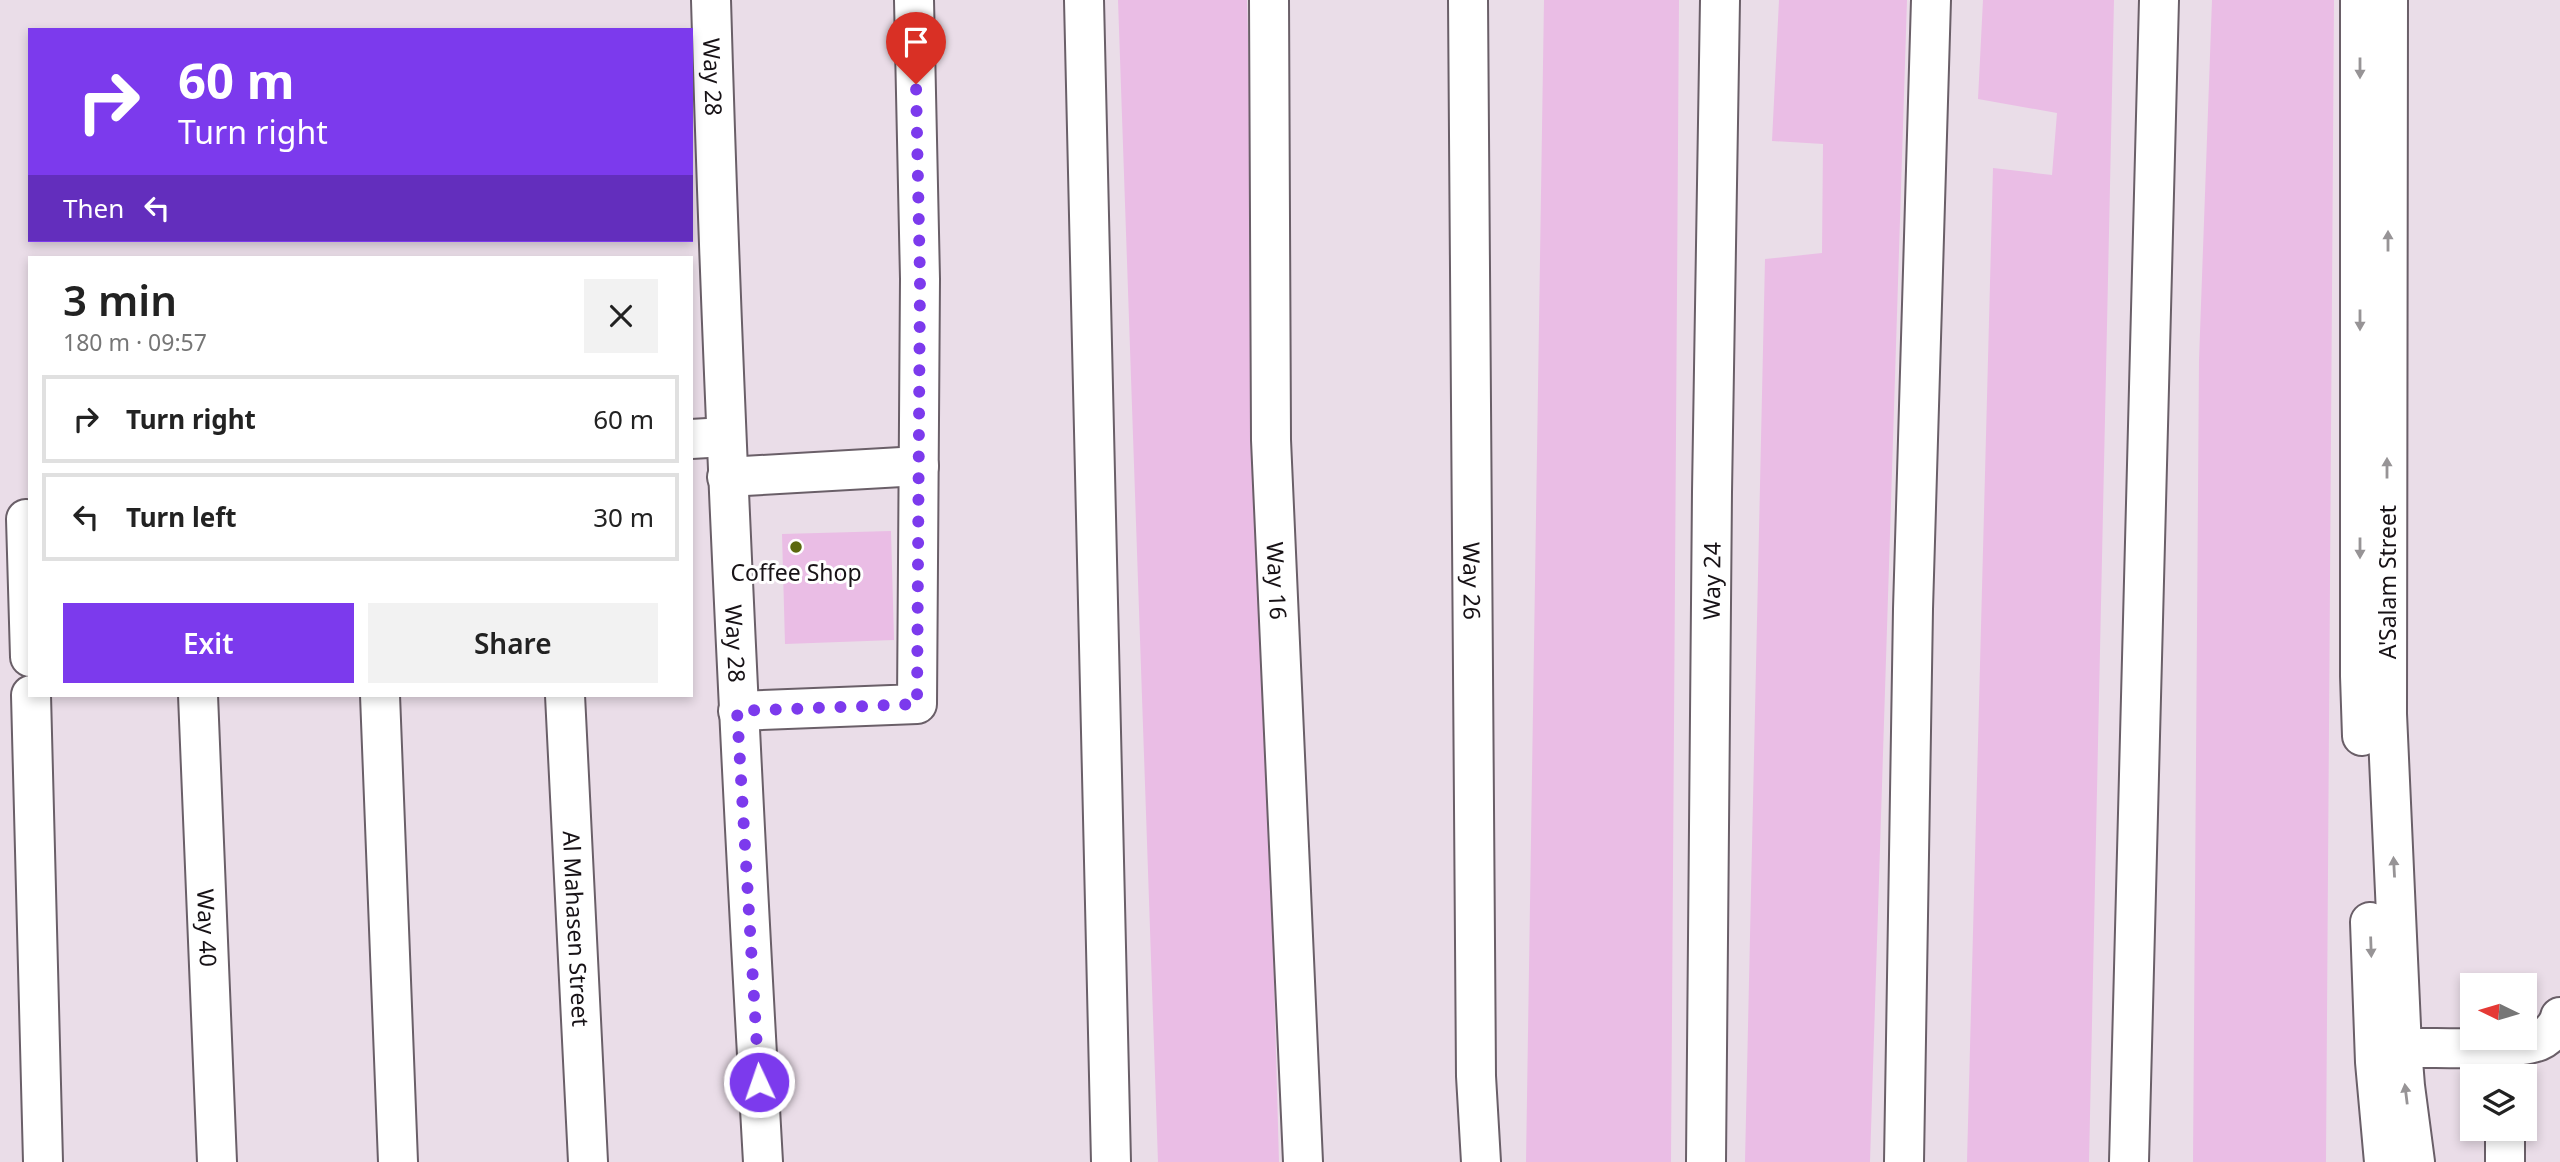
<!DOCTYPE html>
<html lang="en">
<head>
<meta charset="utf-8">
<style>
	body { margin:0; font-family:"Noto Sans",sans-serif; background:#f2f2f2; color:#222; height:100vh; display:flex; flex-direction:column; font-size:26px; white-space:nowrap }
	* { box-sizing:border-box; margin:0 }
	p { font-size:23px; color:#767676 }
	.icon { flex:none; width:38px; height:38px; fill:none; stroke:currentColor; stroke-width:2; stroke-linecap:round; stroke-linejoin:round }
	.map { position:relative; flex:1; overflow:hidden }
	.drawer { position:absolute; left:28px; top:256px; width:665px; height:441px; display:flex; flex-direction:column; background:#fff; border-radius:0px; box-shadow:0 4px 10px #0003 }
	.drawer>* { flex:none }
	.banner { position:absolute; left:28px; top:28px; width:665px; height:214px; border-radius:0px; box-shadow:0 4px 10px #0003; background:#7c3aed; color:#fff; overflow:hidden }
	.needle { width:46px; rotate:275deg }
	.buttons { position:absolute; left:2460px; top:973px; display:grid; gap:14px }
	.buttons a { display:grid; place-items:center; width:77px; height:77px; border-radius:0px; background:#fff; box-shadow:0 4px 10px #0003; font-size:35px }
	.pin { position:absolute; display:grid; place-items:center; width:60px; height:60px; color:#fff; margin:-72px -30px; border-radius:50% 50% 50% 0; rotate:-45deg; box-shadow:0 0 7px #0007 }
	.pin .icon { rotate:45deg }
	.me { position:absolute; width:77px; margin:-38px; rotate:357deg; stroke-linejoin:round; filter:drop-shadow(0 0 5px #0008) }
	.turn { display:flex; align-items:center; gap:24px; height:147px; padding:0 35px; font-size:32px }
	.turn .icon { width:91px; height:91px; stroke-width:2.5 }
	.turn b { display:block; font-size:49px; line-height:60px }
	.then { display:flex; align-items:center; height:66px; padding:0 35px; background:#0003; gap:14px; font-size:26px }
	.round { display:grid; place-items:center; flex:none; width:74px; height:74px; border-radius:0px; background:#f2f2f2 }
	.head { display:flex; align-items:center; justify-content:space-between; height:119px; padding:0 35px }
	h1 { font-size:42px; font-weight:600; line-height:52px }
	.button { display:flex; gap:14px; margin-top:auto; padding:14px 35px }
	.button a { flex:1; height:80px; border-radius:0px; background:#7c3aed; color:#fff; font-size:28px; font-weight:600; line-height:80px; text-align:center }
	.button a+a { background:#f2f2f2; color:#222 }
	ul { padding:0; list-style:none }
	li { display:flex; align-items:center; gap:21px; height:88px; margin:0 14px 10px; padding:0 21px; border:4px solid #e0e0e0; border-radius:0px }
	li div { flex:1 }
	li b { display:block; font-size:26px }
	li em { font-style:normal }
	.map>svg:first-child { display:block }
</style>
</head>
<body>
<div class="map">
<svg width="2560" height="1162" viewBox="0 0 2560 1162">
	<rect width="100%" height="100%" fill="#eadde8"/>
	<path fill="#eabde5" d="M1118,0H1247L1279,1162H1158Z
		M1544,0H1679L1671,1162H1526Z
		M1779,0H1907L1870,1162H1745L1765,259L1822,253L1823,144L1772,141Z
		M1983,0H2114L2089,1162H1967L1993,168L2052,175L2057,113L1978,99Z
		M2212,0H2334L2326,1162H2193L2199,360Z
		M891,531L894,640L785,644L782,534Z"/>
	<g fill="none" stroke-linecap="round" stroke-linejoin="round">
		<defs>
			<g id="minor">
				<path id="s1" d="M711,0C722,388 741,775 763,1162"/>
				<path d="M1084,0L1111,1162"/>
				<path id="s2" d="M1269,0L1271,440L1303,1162"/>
				<path id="s3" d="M1468,0L1476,1076L1481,1162"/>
				<path d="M2360,0V676L2362,736"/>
				<path d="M2388,0L2387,714L2402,1048L2405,1086L2415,1162"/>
				<path d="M691,439L725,437"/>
				<path d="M727,477L919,466"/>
				<path d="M26,519L30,657"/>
				<path d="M31,695L43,1162"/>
				<path id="s4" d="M198,695L217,1162"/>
				<path d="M380,695L398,1162"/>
				<path id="s5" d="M565,695L588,1162"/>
				<path d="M738,711L917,704L920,279L914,0"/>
				<path d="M2370,922L2375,1062L2384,1162"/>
				<path d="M2402,1048C2437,1047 2510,1052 2539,1041C2548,1037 2558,1026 2560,1017"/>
				<path d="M2505,1129V1162"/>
				<path id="s6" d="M1706,1162L1712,492L1720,0"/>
				<path d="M1904,1162L1913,609L1931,0"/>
				<path d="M2129,1162L2159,0"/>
			</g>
		</defs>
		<use href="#minor" stroke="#6a5f68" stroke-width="42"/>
		<use href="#minor" stroke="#fff" stroke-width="38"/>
	</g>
	<defs><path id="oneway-solid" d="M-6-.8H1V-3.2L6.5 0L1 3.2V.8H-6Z" transform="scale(1.75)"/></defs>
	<g fill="#979496">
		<use href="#oneway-solid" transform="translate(2360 68) rotate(90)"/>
		<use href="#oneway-solid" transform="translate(2388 241) rotate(-90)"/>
		<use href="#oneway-solid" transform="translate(2360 320) rotate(90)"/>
		<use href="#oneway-solid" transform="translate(2387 468) rotate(-90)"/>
		<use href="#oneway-solid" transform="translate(2360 548) rotate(90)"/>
		<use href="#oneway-solid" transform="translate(2394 867) rotate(-93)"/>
		<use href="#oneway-solid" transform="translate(2371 947) rotate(88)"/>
		<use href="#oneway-solid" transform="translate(2406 1094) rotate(-97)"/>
	</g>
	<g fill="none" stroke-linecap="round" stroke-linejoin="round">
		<path stroke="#7c3aed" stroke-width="12" stroke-dasharray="0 21.6" d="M759,1082L737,711L917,704L920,279L916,84"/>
	</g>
	<circle fill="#5b680e" stroke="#fff" stroke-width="2.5" cx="796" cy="547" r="7"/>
	<g text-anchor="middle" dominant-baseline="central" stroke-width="6" stroke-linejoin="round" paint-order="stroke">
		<g font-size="23" fill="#171216" stroke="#fff">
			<text stroke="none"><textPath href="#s1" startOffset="77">Way 28</textPath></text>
			<text stroke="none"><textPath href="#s2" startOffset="581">Way 16</textPath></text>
			<text stroke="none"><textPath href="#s3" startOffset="581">Way 26</textPath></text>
			<text stroke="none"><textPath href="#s6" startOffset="581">Way 24</textPath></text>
			<text transform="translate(2387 582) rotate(-90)">A'Salam Street</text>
			<text stroke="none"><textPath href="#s1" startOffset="644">Way 28</textPath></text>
			<text stroke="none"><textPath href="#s4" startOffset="233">Way 40</textPath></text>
			<text stroke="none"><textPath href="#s5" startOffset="234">Al Mahasen Street</textPath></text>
		</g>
		<g font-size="23" fill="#171216" stroke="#fff">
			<text x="796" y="572">Coffee Shop</text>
		</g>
	</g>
</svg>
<div class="buttons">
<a><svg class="needle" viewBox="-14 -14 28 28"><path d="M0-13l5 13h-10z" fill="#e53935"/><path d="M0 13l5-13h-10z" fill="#767676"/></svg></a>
<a><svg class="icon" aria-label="layers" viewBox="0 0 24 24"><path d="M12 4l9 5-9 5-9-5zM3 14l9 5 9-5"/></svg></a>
</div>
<div class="pin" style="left:916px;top:84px;background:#d93025"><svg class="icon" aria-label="arrive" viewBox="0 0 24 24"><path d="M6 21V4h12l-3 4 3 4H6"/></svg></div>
<svg class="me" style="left:759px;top:1082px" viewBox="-20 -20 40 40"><circle r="17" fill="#7c3aed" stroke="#fff" stroke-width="3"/><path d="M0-11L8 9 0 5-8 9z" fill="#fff"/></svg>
<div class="banner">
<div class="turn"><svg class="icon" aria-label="right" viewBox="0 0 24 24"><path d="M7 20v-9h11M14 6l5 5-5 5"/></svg><div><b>60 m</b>Turn right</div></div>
<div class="then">Then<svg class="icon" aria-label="left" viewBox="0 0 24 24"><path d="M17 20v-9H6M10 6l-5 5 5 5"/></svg></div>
</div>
<section class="drawer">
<div class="head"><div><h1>3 min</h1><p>180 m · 09:57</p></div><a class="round"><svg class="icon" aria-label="close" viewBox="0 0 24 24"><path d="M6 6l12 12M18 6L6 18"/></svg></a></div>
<ul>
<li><svg class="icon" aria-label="right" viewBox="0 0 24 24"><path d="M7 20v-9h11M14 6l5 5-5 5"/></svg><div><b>Turn right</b></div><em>60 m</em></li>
<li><svg class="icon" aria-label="left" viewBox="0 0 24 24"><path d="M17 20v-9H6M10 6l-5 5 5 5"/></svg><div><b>Turn left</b></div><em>30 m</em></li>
</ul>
<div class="button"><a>Exit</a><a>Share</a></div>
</section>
</div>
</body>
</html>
